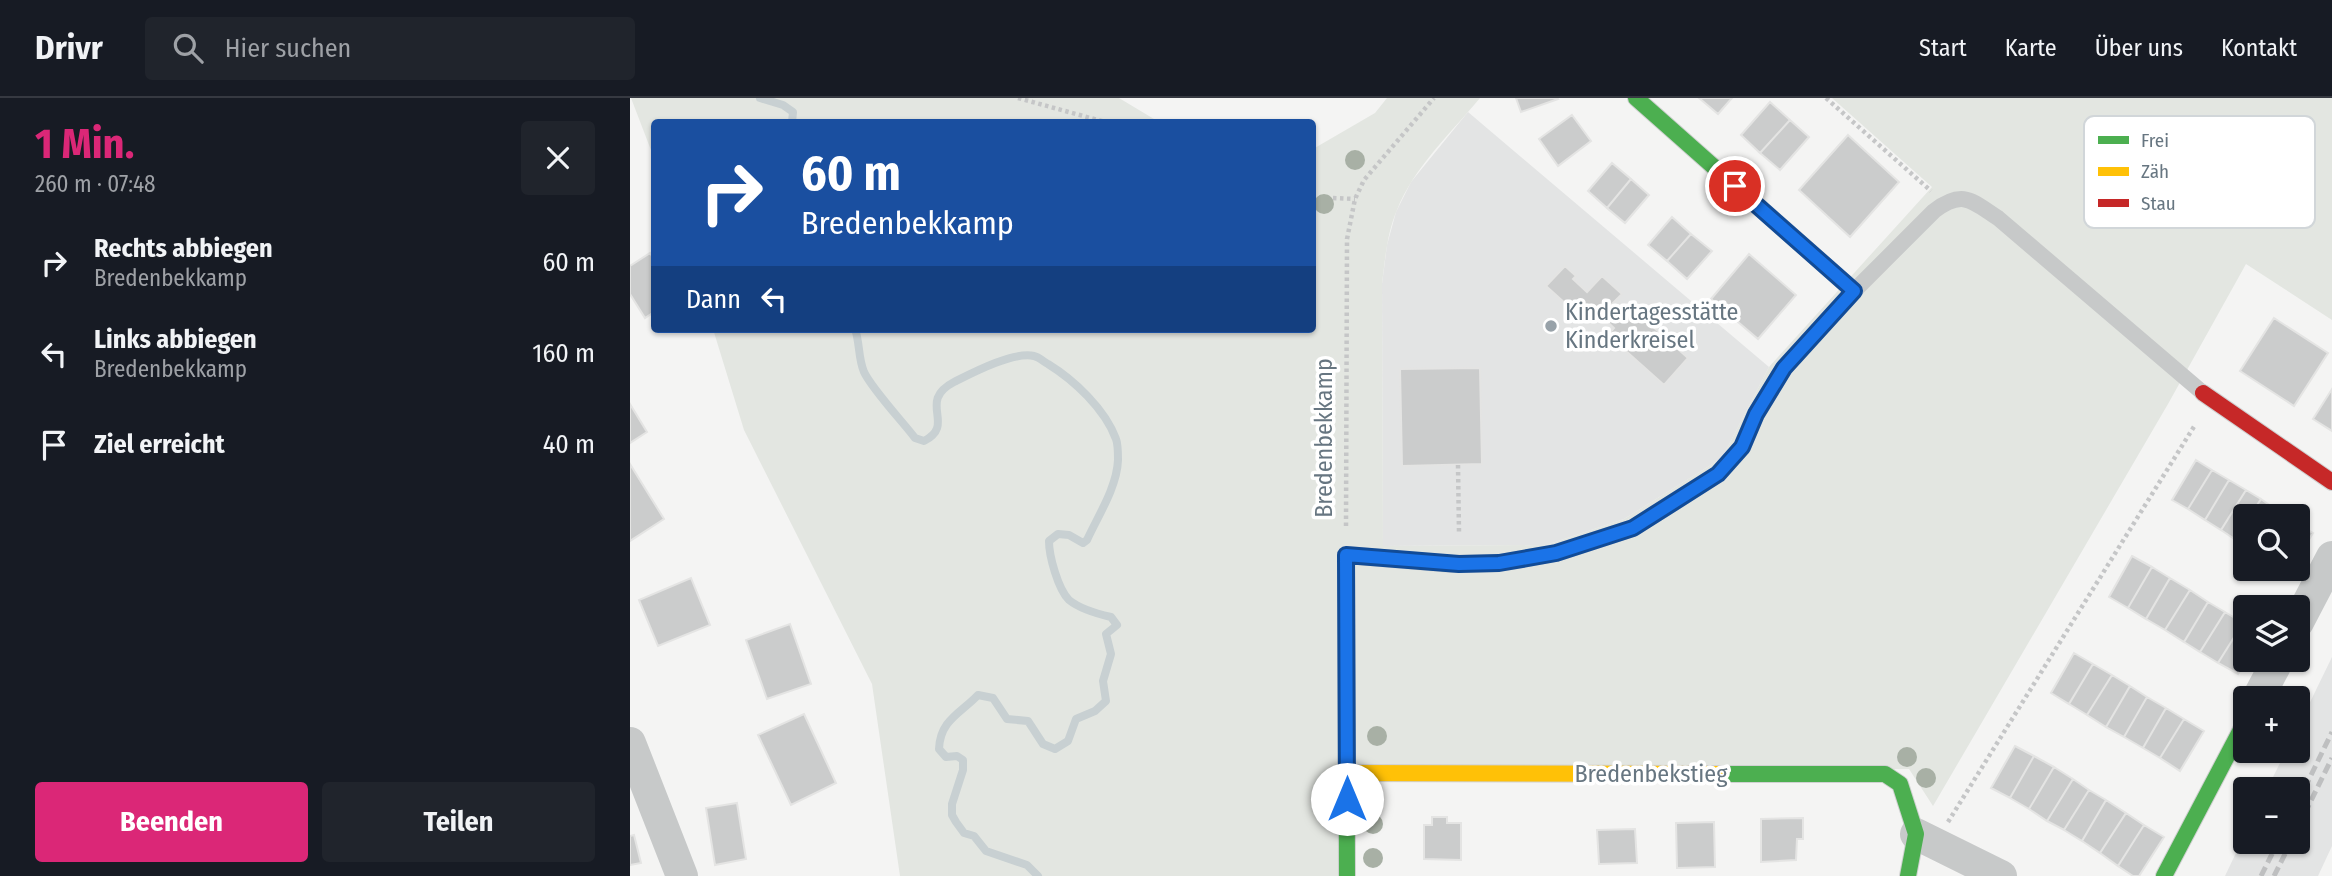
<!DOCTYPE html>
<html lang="de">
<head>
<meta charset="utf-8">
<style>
	body { margin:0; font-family:"Fira Sans Condensed",sans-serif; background:#20242c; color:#f1f3f6; height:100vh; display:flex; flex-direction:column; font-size:26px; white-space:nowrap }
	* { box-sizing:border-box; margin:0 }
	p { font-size:23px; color:#9ea1a6 }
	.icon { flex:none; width:38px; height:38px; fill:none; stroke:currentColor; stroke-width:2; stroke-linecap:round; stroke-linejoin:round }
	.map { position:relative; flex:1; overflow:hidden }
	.side { display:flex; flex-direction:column; background:#171b24; width:630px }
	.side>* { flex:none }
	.guide { position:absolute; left:21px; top:21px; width:665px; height:214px; border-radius:7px; box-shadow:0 2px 5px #0004; background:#1a4fa0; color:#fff; overflow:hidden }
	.controls { position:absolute; left:1603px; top:406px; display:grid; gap:14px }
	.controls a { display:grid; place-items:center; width:77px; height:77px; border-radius:7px; background:#171b24; box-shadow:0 2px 5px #0004; font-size:35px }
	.pin { position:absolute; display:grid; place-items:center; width:60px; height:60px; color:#fff; margin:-30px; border:4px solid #fff; border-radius:50%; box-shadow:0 2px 7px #0007 }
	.me { position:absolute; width:77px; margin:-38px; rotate:0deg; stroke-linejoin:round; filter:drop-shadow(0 0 5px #0008) }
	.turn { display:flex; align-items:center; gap:24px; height:147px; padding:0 35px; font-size:32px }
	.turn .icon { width:91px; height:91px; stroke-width:2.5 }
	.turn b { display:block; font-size:49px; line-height:60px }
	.then { display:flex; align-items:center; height:66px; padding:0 35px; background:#0003; gap:14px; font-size:26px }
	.round { display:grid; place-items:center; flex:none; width:74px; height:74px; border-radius:7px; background:#20242c }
	.summary { display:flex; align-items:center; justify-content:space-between; height:119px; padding:0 35px }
	h1 { font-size:42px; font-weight:700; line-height:52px; color:#db2777 }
	.button { display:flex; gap:14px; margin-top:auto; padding:14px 35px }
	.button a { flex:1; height:80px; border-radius:7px; background:#db2777; color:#fff; font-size:28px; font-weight:700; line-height:80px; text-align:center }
	.button a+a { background:#20242c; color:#f1f3f6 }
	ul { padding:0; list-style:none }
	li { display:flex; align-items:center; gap:21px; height:91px; padding:0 35px }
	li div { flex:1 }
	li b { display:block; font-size:26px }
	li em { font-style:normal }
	header { display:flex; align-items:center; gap:42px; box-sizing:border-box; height:98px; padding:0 35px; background:#171b24; border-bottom:2px solid #363941 }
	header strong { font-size:33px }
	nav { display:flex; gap:38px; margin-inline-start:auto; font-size:24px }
	.search { width:490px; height:63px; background:#20242c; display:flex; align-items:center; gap:18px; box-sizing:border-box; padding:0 24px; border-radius:7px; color:#9ea1a6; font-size:26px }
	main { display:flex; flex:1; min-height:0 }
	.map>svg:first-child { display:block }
</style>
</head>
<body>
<header>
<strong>Drivr</strong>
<div class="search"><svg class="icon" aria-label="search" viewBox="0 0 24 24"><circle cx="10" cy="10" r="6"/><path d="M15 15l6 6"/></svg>Hier suchen</div>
<nav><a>Start</a><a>Karte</a><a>Über uns</a><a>Kontakt</a></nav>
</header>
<main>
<section class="side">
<div class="summary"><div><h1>1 Min.</h1><p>260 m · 07:48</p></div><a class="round"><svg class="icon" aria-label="close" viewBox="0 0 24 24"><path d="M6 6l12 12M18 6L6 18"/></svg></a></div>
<ul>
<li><svg class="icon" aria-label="right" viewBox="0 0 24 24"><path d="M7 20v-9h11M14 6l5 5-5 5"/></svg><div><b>Rechts abbiegen</b><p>Bredenbekkamp</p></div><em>60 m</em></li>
<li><svg class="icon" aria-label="left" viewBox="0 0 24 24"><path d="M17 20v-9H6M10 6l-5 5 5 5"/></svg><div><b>Links abbiegen</b><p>Bredenbekkamp</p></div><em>160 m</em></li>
<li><svg class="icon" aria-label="arrive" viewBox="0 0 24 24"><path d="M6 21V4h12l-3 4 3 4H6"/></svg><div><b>Ziel erreicht</b></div><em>40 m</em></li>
</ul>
<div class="button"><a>Beenden</a><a>Teilen</a></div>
</section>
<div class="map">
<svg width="1702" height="778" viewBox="0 0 1702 778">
	<rect width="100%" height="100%" fill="#f4f4f3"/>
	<path fill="#e3e4e4" d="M838,14L1139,269L1092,360L994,421L916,447L753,448L752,186L757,147L766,114L781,84Z
		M1702,559V748L1688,778H1595L1615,736V744H1668V691H1637L1656,653H1668V629Z"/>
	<path fill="#e3e6e1" d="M1,0H489L529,24H24V60Z
		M757,0H850C821,35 784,69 767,112C757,135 755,162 752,186L753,448L916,447L994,421L1092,360L1139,269L1302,89L1202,0H1702V222L1616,166L1538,306L1303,708L1279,671L718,675L717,778H270L242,586L114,332L83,231H682L683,51L745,15Z"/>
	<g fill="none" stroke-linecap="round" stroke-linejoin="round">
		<path stroke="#c8d0d2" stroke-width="8" d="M130,0L153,7L163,14L162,24
			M225,231C230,245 228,260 234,274C242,291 272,323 285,340L294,343C327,326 286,304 324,284C342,275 384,253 404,258C409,259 414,264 418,266C444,282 475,311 486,341C488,346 488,356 488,362C487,389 468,418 457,442L453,445L439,437L428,436L419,443C419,458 428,491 439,502C450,511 468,516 481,519L487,527L476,536L481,556L473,583L476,603L465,613L446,621L438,643L425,651L413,646L398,623L377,621L363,600L348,597C331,615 310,622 309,651L316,659L327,658L333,662V672L322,706V717L326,724L334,735L344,738L356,753L397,767L408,778"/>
	</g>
	<path fill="#cbcccc" stroke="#e4e4e3" stroke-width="2" d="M886,0H927L928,1L891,14Z
		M1069,0H1102L1088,16Z
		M1140,4L1160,22L1130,55L1111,37Z
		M942,17L961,43L928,68L909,41Z
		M1160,22L1179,39L1150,72L1130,55Z
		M1218,37L1269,84L1220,139L1169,92Z
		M982,65L1001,81L977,110L958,93Z
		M1001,81L1019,97L995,125L977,110Z
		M1042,119L1061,136L1037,163L1018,147Z
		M1061,136L1082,153L1057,181L1037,163Z
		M20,155L24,161V214L15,220L0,196V168Z
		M1119,156L1166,197L1128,241L1081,201Z
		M935,168L946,178L943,181L957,194L972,178L992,196L982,206L995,217L1002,210L1058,260L1034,287L978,237L984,230L966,213L956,224L916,188Z
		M1644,220L1698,255L1664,308L1610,273Z
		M850,270L852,366L772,368L770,271Z
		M1702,291V333L1683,321Z
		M0,306L17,334L0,345Z
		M1566,362L1582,372L1558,411L1542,402Z
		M0,366L34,421L0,443Z
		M1582,372L1599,382L1575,422L1558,411Z
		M1599,382L1616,392L1591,432L1575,422Z
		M1616,392L1631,401L1620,418H1615V427L1606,442L1591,432Z
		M1631,401L1649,414L1646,418H1620Z
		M1668,426L1683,435L1668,459Z
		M1615,427V448L1606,442Z
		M1502,458L1522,469L1498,510L1479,499Z
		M1522,469L1540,480L1516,521L1498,510Z
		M61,480L80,527L28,548L9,502Z
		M1540,480L1560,492L1535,532L1516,521Z
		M1560,492L1578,504L1554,544L1535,532Z
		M1578,504L1595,514L1570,554L1554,544Z
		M1595,514L1613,525L1588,565L1570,554Z
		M1613,525L1615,526L1617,562L1608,576L1588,565Z
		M160,526L181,586L137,601L116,542Z
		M1444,555L1463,566L1439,606L1421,595Z
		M1463,566L1482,577L1457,617L1439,606Z
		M1482,577L1500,588L1476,629L1457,617Z
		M1500,588L1517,599L1494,639L1476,629Z
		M1517,599L1536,610L1513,650L1494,639Z
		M1536,610L1554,621L1530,660L1513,650Z
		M174,616L206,685L161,707L128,637Z
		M1554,621L1574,633L1550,673L1530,660Z
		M1385,648L1404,658L1380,700L1361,690Z
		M1404,658L1424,669L1399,711L1380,700Z
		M1424,669L1443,681L1417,723L1399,711Z
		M1443,681L1459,692L1434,732L1417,723Z
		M1459,692L1476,702L1452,743L1434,732Z
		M1476,702L1496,715L1470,755L1452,743Z
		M107,705L116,761L85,767L76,710Z
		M1496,715L1514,727L1488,768L1470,755Z
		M802,719H817V725H831V762L794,761V727H802Z
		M1173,720V741H1167L1166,762L1131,764V721Z
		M1084,724L1085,769L1047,770L1046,725Z
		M1514,727L1534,739L1509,778H1503L1488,768Z
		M1005,731L1007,765L969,766L967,732Z
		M4,737L11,765L0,767V738Z"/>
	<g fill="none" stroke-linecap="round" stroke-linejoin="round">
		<defs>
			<path id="fast" d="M1006,0L1224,193L1154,270L1125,318
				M1089,676H1255L1270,686L1286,736L1278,778
				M717,778L716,457L823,466
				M1534,778L1615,624"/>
			<path id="slow" d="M717,675L1089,676"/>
			<path id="jam" d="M1573,295L1702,384
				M823,466L869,465L926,455L1003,430L1088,376L1112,349L1125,318"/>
		</defs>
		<use href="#fast" stroke="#d0d1d1" stroke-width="18"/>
		<use href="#slow" stroke="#d0d1d1" stroke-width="18"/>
		<use href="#jam" stroke="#d0d1d1" stroke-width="18"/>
		<path stroke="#c5c6c7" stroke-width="4.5" stroke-dasharray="3.5 3.5" stroke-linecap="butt" d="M388,0L475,24
			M1196,0L1301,93
			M682,99L725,101
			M828,367L829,434
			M716,428L717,141L725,101L734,82L804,0
			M1318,724L1565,327"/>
		<path stroke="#c7c9c9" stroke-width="16" d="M1224,193L1304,113C1333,91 1342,103 1368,120L1573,295"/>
		<path stroke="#c7c9c9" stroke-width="32" d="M1668,524L1702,459
			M1628,600L1648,562
			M0,645L52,778
			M1286,736L1371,778"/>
		<use href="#fast" stroke="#4caf50" stroke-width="16"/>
		<use href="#slow" stroke="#ffc107" stroke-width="16"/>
		<use href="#jam" stroke="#c62828" stroke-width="16"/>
		<path stroke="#bebfc0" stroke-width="5" stroke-dasharray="10 5" stroke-linecap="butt" d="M1668,704L1702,634
			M1668,729L1702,660
			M1631,778L1648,744
			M1644,778L1661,744"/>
	</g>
	<g fill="#a8b0a5">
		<circle cx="725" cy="62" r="10"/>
		<circle cx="694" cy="106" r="10"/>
		<circle cx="747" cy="638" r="10"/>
		<circle cx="1277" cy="659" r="10"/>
		<circle cx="1296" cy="680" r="10"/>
		<circle cx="743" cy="726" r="10"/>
		<circle cx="743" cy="760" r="10"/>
	</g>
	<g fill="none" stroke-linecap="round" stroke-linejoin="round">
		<defs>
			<path id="route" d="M717,701L716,457L829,466L869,465L926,455L1003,430L1088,376L1112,349L1126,316L1154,270L1224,193L1105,88"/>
		</defs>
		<use href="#route" stroke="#114b97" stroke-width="18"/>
		<use href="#route" stroke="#1a73e8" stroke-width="12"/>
	</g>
	<circle fill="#98a2a9" stroke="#fff" stroke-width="2.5" cx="921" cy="228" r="7"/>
	<g text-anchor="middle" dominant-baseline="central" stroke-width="7" stroke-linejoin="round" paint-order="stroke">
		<g font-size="24" fill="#677681" stroke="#fff" text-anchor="start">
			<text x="935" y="214">Kindertagesstätte<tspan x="935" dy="28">Kinderkreisel</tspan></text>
		</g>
		<g font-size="24" fill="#677681" stroke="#fff">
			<text transform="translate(694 340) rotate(-90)">Bredenbekkamp</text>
			<text x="1021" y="676">Bredenbekstieg</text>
		</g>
	</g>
	<rect x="1454" y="18" width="231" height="112" rx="10" fill="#fff" stroke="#d1d6d9" stroke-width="2"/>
	<rect x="1468" y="38" width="31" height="8" fill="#4caf50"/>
	<rect x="1468" y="69" width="31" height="9" fill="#ffc107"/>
	<rect x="1468" y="101" width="31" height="8" fill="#c62828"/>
	<g font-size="19" fill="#677681">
		<text x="1511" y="49">Frei</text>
		<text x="1511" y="80">Zäh</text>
		<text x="1511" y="112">Stau</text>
	</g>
</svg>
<div class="controls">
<a><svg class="icon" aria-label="search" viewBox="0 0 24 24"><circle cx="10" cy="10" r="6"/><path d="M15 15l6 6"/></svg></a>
<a><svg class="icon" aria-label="layers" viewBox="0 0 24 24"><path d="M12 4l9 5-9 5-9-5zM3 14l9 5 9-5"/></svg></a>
<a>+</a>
<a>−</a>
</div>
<div class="pin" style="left:1105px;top:88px;background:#d93025"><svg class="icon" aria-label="arrive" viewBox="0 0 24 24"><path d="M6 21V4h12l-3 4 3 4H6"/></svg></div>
<svg class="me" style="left:717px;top:701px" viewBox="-20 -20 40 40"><circle r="19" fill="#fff"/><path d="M0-13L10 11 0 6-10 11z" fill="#1a73e8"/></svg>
<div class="guide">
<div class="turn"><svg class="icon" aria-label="right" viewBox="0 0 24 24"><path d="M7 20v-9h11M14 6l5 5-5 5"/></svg><div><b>60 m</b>Bredenbekkamp</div></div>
<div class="then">Dann<svg class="icon" aria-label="left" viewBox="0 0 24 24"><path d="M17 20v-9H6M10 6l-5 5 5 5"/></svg></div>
</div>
</div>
</main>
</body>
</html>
